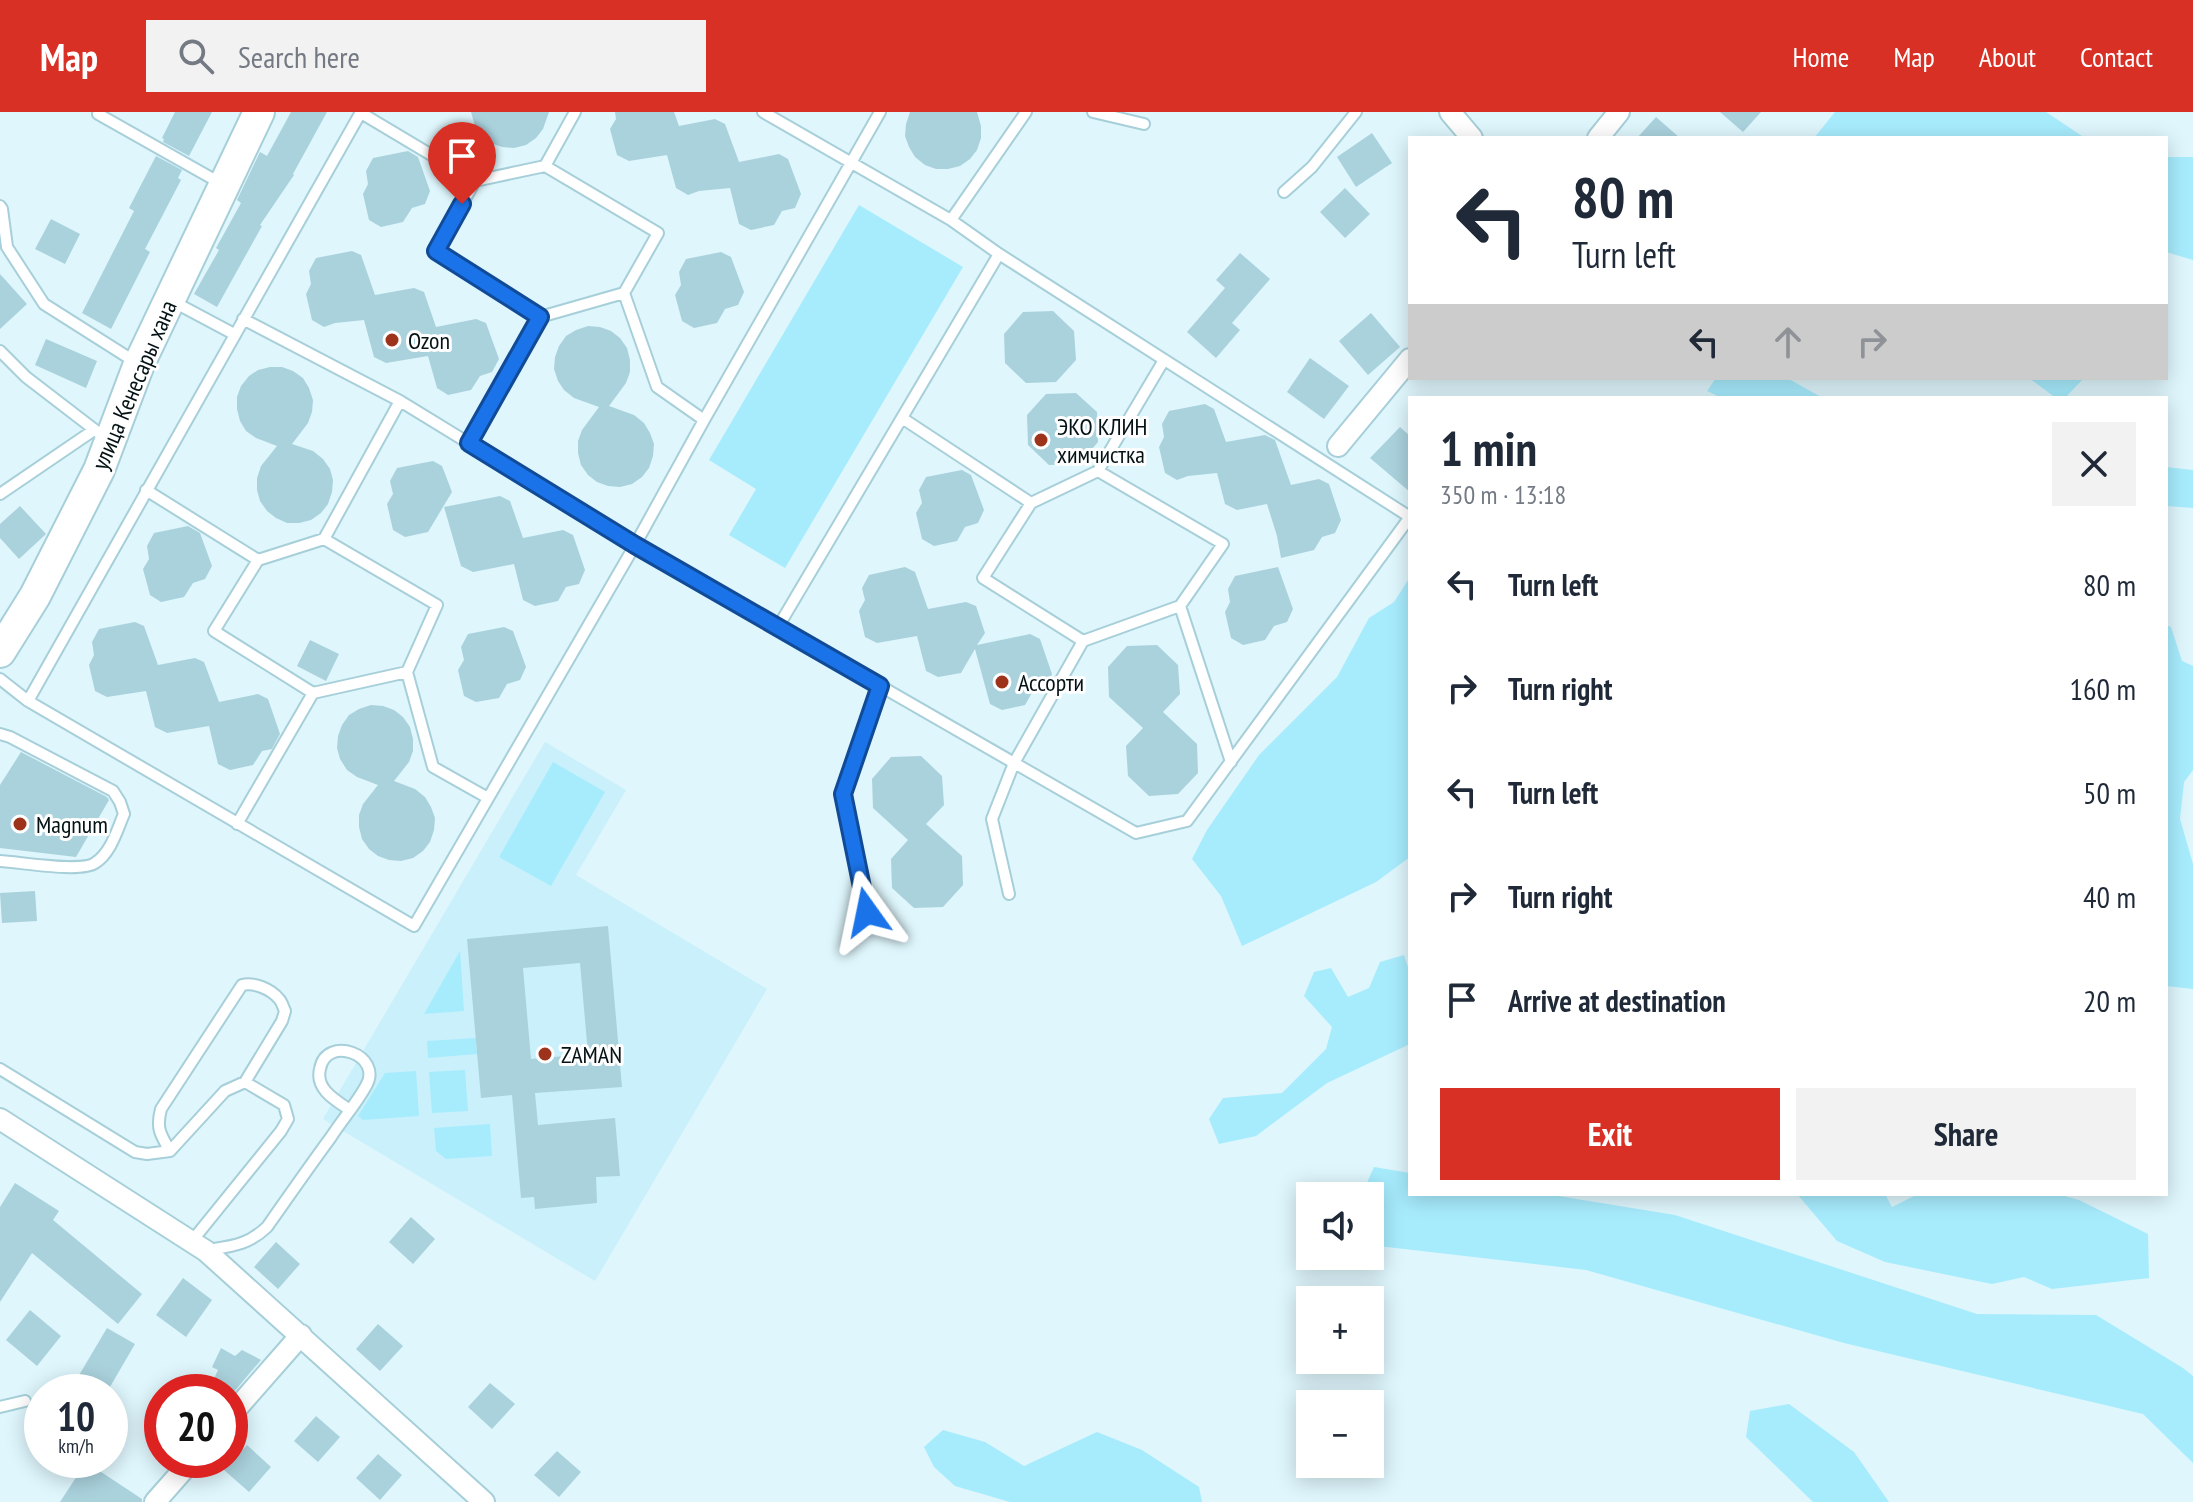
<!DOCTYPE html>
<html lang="en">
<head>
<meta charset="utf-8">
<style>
	body { margin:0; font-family:"PT Sans Narrow",sans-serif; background:#f2f2f3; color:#1f2937; height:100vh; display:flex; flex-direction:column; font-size:30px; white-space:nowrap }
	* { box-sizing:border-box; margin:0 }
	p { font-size:26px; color:#747a83 }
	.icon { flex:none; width:44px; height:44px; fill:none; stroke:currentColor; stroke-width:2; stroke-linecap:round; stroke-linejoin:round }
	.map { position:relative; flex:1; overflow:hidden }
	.drawer { position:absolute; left:1408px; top:284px; width:760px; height:800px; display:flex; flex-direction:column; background:#fff; border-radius:0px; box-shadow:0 4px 20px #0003 }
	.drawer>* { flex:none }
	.hud { position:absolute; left:1408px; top:24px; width:760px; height:244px; border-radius:0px; box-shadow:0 4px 20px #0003; background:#fff; color:#1f2937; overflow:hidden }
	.controls { position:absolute; left:1296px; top:1070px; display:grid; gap:16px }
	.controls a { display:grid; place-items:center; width:88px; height:88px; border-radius:0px; background:#fff; box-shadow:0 4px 20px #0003; font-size:40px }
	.speed { position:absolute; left:24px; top:1262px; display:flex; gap:16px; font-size:40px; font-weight:700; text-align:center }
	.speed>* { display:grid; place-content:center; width:104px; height:104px; border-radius:50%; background:#fff; box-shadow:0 4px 20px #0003; line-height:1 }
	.speed small { font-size:20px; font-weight:400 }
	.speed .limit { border:12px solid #d22; background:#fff; color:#111 }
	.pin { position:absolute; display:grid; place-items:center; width:68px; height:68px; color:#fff; margin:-82px -34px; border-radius:50% 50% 50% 0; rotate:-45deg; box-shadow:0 0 8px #0007 }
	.pin .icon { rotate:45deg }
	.me { position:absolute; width:88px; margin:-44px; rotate:348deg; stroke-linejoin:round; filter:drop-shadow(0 0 6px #0008) }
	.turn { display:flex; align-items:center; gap:28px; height:168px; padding:0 32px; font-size:36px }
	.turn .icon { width:104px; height:104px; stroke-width:2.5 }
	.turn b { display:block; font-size:56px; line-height:68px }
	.lanes { display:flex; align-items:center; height:76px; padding:0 32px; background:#0003; justify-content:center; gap:40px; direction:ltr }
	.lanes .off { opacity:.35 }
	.round { display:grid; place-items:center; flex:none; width:84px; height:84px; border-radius:0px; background:#f2f2f3 }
	.summary { display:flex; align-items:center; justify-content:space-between; height:136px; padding:0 32px }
	h1 { font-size:48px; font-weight:600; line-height:60px }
	.button { display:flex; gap:16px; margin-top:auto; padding:16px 32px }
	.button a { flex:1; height:92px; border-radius:0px; background:#d93025; color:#fff; font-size:32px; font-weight:600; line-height:92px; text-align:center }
	.button a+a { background:#f2f2f3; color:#1f2937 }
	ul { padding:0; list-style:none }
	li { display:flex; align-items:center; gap:24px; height:104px; padding:0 32px }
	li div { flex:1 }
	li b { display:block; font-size:30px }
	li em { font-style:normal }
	header { display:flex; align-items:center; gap:48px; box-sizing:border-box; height:112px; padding:0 40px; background:#d93025; color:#fff }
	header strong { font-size:38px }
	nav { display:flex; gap:44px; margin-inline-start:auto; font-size:28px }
	.search { width:560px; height:72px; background:#f2f2f3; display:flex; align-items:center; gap:20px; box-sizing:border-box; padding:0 28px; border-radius:0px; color:#747a83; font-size:30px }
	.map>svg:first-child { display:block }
</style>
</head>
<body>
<header>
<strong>Map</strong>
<div class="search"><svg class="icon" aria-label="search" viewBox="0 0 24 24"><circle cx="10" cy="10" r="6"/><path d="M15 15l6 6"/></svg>Search here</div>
<nav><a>Home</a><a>Map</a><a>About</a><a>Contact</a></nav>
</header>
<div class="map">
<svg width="2193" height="1390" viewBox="0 0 2193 1390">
	<rect width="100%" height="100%" fill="#def6fc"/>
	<path fill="#c9f0fb" d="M545,630L626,678L576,763L767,877L595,1169L323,1007Z"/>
	<path fill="#a7ecfd" d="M1835,0H2046L2085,26H1814Z
		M2166,45H2193V148L2166,140Z
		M859,93L963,155L785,456L729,423L756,377L709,348Z
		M1716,266H1787L1823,286H1722L1707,279Z
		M2029,266H2084L2065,286H2056Z
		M2166,355L2193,358V396L2166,394Z
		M1410,465V745L1376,770L1242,834L1221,784L1192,747L1207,718L1259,643L1337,565L1369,506L1394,490Z
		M2166,513L2171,515L2182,549L2193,554V658L2184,670L2180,707L2193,752V877L2166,874Z
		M553,650L605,680L551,774L499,745Z
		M460,839L464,899L424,902Z
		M1404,843L1410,862V932L1327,971L1256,1024L1219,1032L1209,1007L1223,986L1282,981L1326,937L1332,915L1304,884L1314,860L1331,856L1348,885L1369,876L1380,850Z
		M476,926L477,942L428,946L427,929Z
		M465,958L468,999L432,1001L429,960Z
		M416,959L419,1004L363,1008L358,1004L385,961Z
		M490,1012L492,1044L446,1047L436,1039L434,1016Z
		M1374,1055L1410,1061V1082H1546L1675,1103L1977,1202L2096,1203L2183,1256L2193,1264V1351L2143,1302L1844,1231L1586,1158L1378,1134L1370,1127V1084H1361Z
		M1797,1082H1885L1892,1095L1918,1082H2057L2079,1088L2148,1122L2149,1166L2052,1177L2024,1165L1992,1172L1885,1150L1837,1129Z
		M1789,1292L1854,1340L1889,1390H1813L1746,1325L1750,1299Z
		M943,1318L985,1330L1024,1354L1097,1320L1142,1338L1199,1375L1202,1390H1010L955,1374L934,1355L924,1335Z"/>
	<path fill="#aad2dd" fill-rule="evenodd" d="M175,0H212L189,44L163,30L164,27L162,26Z
		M291,0H327L293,62L294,63L260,113L262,114L217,195L194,182L219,138L216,136L241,91L237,88L260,40L267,44Z
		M471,0H549L543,17L536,26L526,33L514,36L502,35L491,31L481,24L475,14Z
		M615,0H674L679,14L715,7L725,12L739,50L779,42L788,47L801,82L795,96L782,99L774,113L751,118L739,112L730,76L699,79L688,83L676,76L667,43L629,49L617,43L610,17L616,7Z
		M910,0H977L981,14V26L977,38L970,47L960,54L948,57H936L925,53L915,45L909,35L905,24L906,12Z
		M1720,0H1761L1743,20Z
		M1656,5L1680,26H1637Z
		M1372,21L1392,51L1356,75L1337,45Z
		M408,39L418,45L430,79L425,92L412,96L403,110L381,115L369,108L363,82L368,72L366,59L373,46Z
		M156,44L182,58L178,66L181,68L145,137L150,140L111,217L82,201L134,99L129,96Z
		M1345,76L1370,102L1345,126L1320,100Z
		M51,107L80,122L65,152L35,137Z
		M352,139L361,143L375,183L414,176L424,180L436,215L476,207L486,211L499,247L492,260L480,264L471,278L448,283L437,276L428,244L386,251L374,245L364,208L335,211L324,215L312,208L306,182L311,172L309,159L316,146Z
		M721,140L731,145L744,180L738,193L725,197L717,211L694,216L682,209L675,183L681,173L679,160L686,147Z
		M1240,141L1270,167L1232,211L1240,218L1216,246L1187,220L1225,176L1216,168Z
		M0,162L27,192L0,217Z
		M1053,199L1074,219L1076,248L1056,270L1026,271L1005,251L1004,222L1023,200Z
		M1371,201L1400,235L1368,263L1339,229Z
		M588,214L600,215L611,219L620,226L627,236L630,248V260L626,271L609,294L634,303L644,311L650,321L654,332L653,344L649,356L642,365L632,372L620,375L608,374L597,370L588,363L581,353L578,341V329L582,318L599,295L574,286L564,278L558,269L554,257L555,245L559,234L566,224L576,218Z
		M46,227L97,249L86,276L35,253Z
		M1310,246L1349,274L1324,307L1287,280Z
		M270,255H282L293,259L303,266L309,276L313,288L312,300L308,311L292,332L313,339L323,347L330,357L333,368L332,380L328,392L321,401L311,408L299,411H287L276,406L267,399L260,389L257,378V366L261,354L277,334L256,326L246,319L240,309L237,297V285L241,274L249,264L258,258Z
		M1076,281L1097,300L1098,330L1079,352L1049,353L1028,333L1027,303L1046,282Z
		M1205,292L1214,297L1226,330L1265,323L1275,328L1291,373L1319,367L1329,372L1341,408L1335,421L1322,425L1314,438L1281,446L1277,424L1267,392L1237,398L1225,392L1217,361L1188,364L1177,368L1165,361L1159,335L1164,325L1162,312L1169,299Z
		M1400,315L1410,324V380L1370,346Z
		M433,349L442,354L452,380L428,420L405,425L393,418L387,392L393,382L390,369L397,356Z
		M962,358L971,363L984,398L978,411L965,415L957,429L934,434L922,427L916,401L922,391L919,378L926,365Z
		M500,384L510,389L523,426L563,418L573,423L585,458L579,472L566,475L558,489L535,494L523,488L514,452L473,460L461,454L444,395Z
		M20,394L46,422L19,447L0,426V412Z
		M188,414L200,421L212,454L205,467L193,471L184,485L161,490L150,483L143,457L149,447L147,434L154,421Z
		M905,455L915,460L928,497L966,490L976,494L985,521L977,533L1030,522L1040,527L1052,562L1046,576L1033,579L1025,593L1002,598L990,592L975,537L961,561L938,565L926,559L917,524L877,531L865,525L859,499L865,488L862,476L869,463Z
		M1278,455L1293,497L1287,510L1274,514L1265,528L1243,533L1231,526L1225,500L1230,490L1228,477L1235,464Z
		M135,510L144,514L158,553L195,546L204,550L219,590L258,582L268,587L280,622L272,637L262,639L253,653L230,658L218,652L209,614L167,621L155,615L146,579L107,585L95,579L89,553L94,543L92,530L99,517Z
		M504,515L513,519L526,555L520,568L507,572L499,586L476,590L464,584L458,558L464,548L461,535L468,522Z
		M310,528L339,542L326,569L297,554Z
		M1157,533L1178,553L1180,582L1163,600L1197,632L1198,661L1178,682L1149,684L1128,664L1126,634L1143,616L1109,585L1108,555L1127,534Z
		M371,593L383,594L394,598L403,605L410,615L413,627V639L409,650L394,669L415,677L425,685L431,695L435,706L434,718L430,730L423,739L413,746L401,749L389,748L378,744L369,737L362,727L359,715V703L363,692L378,673L357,665L347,658L340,647L337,636L338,624L342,613L349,603L359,597Z
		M21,640L107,685L109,688L76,745L0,736V673Z
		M921,644L942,664L944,693L926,712L962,744L963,773L943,795L914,796L892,776L891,747L908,728L873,696L872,667L891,645Z
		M35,779L37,809L2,811L0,781Z
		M608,814L622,975L535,981L538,1013L615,1006L620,1064L596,1065L597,1091L535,1097L534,1085L521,1086L512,983L481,986L467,827ZM580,851L588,942L531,947L523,856Z
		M15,1071L59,1099L53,1108L142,1182L118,1212L32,1141L0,1190V1095Z
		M411,1105L435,1127L413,1152L389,1130Z
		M276,1130L300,1152L278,1177L254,1155Z
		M183,1166L212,1188L186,1225L156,1203Z
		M30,1198L61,1224L37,1254L6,1228Z
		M378,1212L403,1234L380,1259L356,1237Z
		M107,1216L135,1232L107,1280H69Z
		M221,1236L235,1244L242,1238L261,1248L232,1282L212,1271L218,1258L212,1255Z
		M490,1271L515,1292L492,1317L468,1295Z
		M316,1304L340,1325L318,1350L294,1329Z
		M247,1333L271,1355L249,1380L224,1358Z
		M557,1339L581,1360L559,1385L534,1363Z
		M378,1342L402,1363L380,1388L356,1366Z
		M86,1350L142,1387V1390H60Z"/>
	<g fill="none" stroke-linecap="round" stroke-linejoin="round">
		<defs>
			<path id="lane" d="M361,0L28,589L414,814L635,433L1136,721L1187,709L1410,405L999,142L951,108L763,0
				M1093,0L1144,12
				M361,1L475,69
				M98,2L222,72
				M545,54L575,0
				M1284,80L1312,55L1356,0
				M0,94L2,97L7,135L44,192L137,251
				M951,108L1026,0
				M624,181L657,275L704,308
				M172,189L234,222
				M243,207L400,289L635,433L704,308L880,0
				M0,239L26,265L108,328
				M902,306L1031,391
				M469,331L540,205L436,139L475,69L545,54L658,121L624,181L540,205
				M1098,359L1164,248
				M146,378L258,448
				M0,382L94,318
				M324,427L437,493L407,560L313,581L214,519L258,448Z
				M324,427L400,289
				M1180,494L1231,650
				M778,515L999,142
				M407,560L433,655L488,686
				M0,567L28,589
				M0,622L10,625L113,679L120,690L124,702C117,718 111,741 95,751C81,761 20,750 0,749
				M237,712L313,581
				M1009,782L992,707L1014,651L1083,529L983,466L1031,391L1098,359L1223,432L1180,494L1083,529
				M867,800L843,682L880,574
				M0,957L135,1040L147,1042L170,1039L225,979L245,970L284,993L288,1007L281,1019L192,1129
				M170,1039C160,1022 156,1016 161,997L242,873C254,870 271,877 279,887C282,890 283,895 285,899L282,909L245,970
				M208,1138C232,1134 248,1133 267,1115C288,1085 309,1055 331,1025C342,1008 356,992 366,974C384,943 326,922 320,957C315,977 335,988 350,998
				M0,1295L25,1289"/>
			<path id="street" d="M1450,0L1472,26
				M1598,26L1619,0
				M1338,334L1410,247
				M0,1007L206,1139L484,1390
				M230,1304L301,1223
				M155,1390L192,1348"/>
			<path id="secondary" d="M0,540L35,484L99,358L139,252L259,0"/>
		</defs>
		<use href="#lane" stroke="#a7cfd9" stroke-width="14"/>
		<use href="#street" stroke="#a7cfd9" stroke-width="24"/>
		<use href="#secondary" stroke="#a7cfd9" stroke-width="34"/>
		<use href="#lane" stroke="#fff" stroke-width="10"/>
		<use href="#street" stroke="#fff" stroke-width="20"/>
		<use href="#secondary" stroke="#fff" stroke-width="30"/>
	</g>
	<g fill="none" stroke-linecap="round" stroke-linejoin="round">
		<defs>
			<path id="route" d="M462,92L436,139L540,205L469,331L635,433L880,574L843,682L867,800"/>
		</defs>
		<use href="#route" stroke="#114b97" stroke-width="20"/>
		<use href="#route" stroke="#1a73e8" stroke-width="14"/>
	</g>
	<g fill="#9c331a" stroke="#fefefe" stroke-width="3">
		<circle cx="392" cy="228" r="8"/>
		<circle cx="1041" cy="328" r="8"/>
		<circle cx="1002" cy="570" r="8"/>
		<circle cx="20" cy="712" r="8"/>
		<circle cx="545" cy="942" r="8"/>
	</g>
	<g text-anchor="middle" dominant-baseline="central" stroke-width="6" stroke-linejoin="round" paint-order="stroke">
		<g font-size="24" fill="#041215" stroke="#fefefe" text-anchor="start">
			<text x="408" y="228">Ozon</text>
			<text x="1057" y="314">ЭКО КЛИН<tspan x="1057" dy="28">химчистка</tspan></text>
			<text x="1018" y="570">Ассорти</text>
			<text x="36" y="712">Magnum</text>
			<text x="561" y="942">ZAMAN</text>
		</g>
		<g font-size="24" fill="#041215" stroke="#fefefe">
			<text transform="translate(134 273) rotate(-67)">улица Кенесары хана</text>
		</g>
	</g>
</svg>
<div class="controls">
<a><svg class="icon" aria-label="sound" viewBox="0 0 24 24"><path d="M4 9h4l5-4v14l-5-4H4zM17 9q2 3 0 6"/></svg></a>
<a>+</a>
<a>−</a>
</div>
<div class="speed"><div>10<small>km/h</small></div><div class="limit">20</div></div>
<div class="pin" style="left:462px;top:92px;background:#d93025"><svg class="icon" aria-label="arrive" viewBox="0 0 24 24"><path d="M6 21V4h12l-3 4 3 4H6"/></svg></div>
<svg class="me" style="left:867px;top:800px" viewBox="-20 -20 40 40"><path d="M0-17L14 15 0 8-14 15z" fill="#1a73e8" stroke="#fff" stroke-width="4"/></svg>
<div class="hud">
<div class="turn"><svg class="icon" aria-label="left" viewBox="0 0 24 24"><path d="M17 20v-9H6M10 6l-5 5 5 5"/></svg><div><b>80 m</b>Turn left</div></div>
<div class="lanes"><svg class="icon" aria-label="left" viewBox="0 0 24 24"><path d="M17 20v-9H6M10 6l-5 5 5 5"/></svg><svg class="icon off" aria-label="ahead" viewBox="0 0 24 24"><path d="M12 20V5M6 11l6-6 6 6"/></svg><svg class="icon off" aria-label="right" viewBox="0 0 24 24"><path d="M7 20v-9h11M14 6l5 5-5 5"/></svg></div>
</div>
<section class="drawer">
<div class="summary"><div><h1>1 min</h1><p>350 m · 13:18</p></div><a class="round"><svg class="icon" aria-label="close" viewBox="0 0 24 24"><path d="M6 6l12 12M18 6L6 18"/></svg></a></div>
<ul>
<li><svg class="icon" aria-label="left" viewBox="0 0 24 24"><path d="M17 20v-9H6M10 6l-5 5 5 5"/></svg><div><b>Turn left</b></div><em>80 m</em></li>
<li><svg class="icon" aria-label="right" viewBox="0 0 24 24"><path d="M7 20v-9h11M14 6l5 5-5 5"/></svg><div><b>Turn right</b></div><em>160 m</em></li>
<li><svg class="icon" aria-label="left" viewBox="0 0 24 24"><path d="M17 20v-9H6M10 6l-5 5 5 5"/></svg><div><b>Turn left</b></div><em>50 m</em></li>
<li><svg class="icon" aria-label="right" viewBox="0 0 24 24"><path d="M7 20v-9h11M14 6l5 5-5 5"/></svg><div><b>Turn right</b></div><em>40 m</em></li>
<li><svg class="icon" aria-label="arrive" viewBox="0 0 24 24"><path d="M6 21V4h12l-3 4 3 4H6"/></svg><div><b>Arrive at destination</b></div><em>20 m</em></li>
</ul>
<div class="button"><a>Exit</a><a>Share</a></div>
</section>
</div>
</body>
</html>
